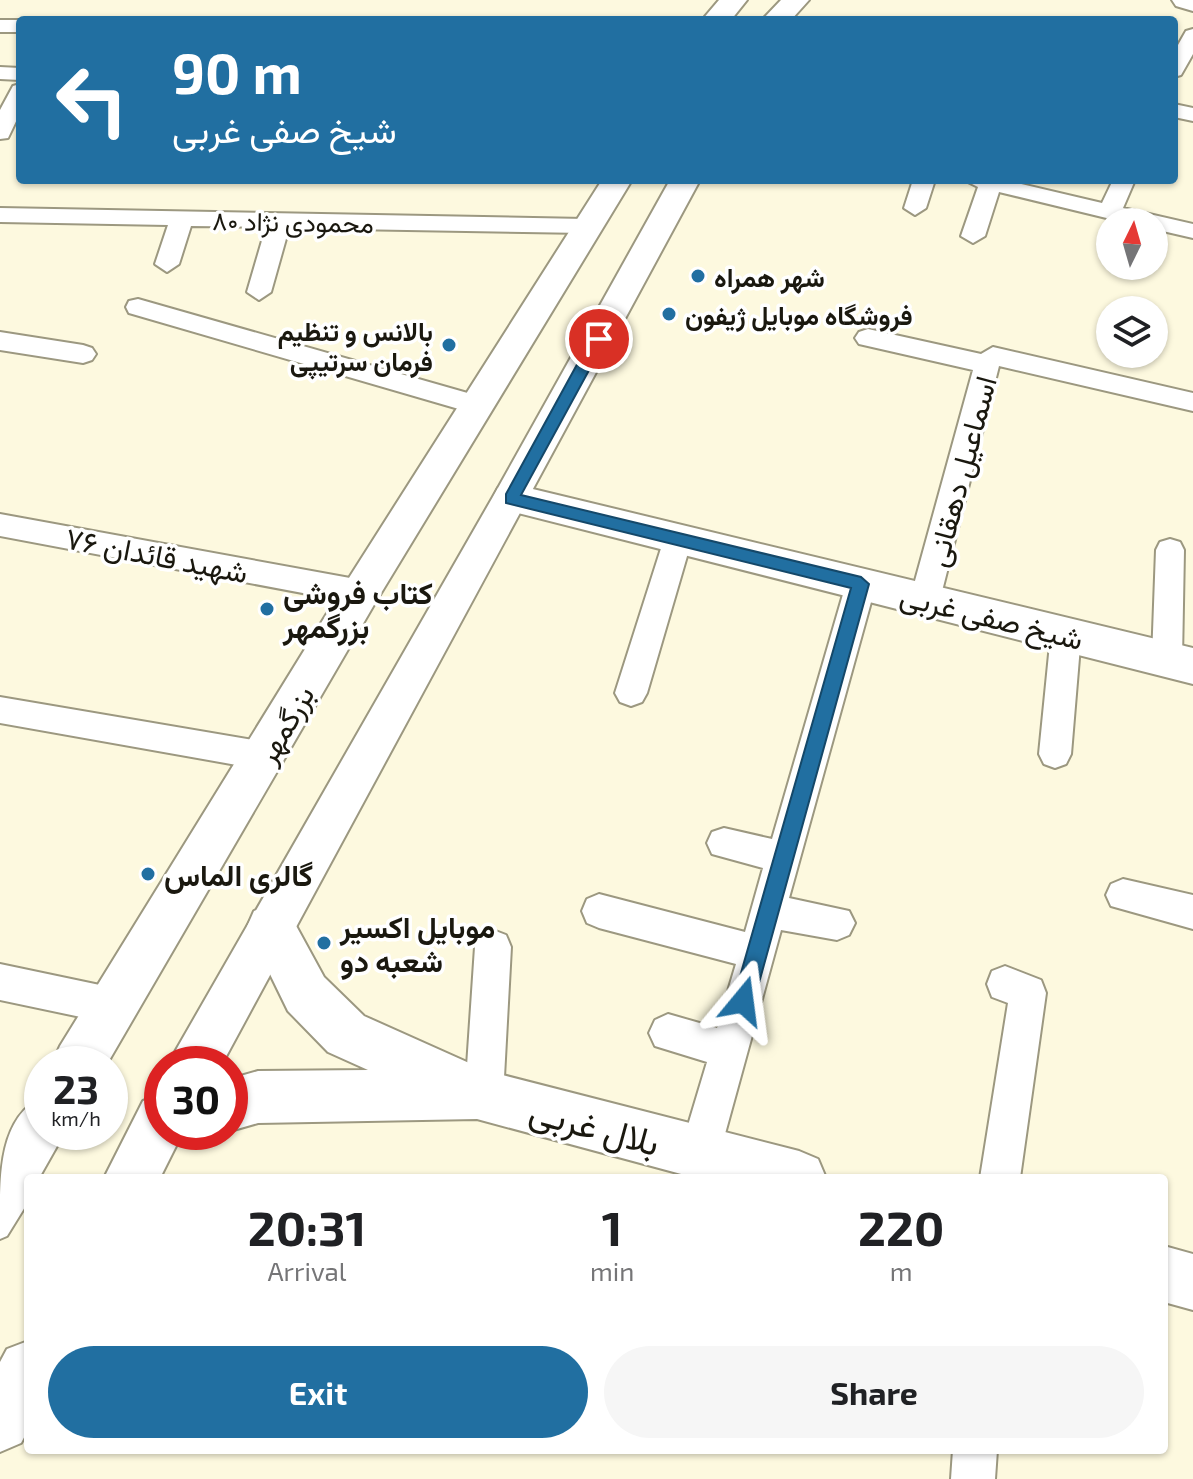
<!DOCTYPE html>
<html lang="en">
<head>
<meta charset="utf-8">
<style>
	body { margin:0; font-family:"Exo 2",Vazirmatn,sans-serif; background:#f6f6f6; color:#202124; height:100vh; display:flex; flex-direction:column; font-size:30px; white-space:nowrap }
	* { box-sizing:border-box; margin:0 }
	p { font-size:26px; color:#757577 }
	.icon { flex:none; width:44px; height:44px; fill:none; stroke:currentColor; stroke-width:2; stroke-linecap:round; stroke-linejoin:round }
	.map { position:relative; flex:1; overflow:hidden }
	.drawer { position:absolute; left:24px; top:1174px; width:1144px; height:280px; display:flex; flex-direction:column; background:#fff; border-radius:8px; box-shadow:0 2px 6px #0004 }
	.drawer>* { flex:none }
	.guide { position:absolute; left:16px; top:16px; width:1162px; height:168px; border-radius:8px; box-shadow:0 2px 6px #0004; background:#216fa1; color:#fff; overflow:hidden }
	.needle { width:52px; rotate:5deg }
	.controls { position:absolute; left:1096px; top:208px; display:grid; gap:16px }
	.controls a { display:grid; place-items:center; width:72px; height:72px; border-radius:50%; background:#fff; box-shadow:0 2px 6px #0004; font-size:40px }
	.speed { position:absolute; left:24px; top:1046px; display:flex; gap:16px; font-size:40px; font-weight:700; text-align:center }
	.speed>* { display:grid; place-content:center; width:104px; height:104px; border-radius:50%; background:#fff; box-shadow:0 2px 6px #0004; line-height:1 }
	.speed small { font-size:20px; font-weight:400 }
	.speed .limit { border:12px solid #d22; background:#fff; color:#111 }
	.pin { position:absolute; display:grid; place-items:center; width:68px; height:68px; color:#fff; margin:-34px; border:4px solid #fff; border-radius:50%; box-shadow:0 2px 8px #0007 }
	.me { position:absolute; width:88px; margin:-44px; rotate:16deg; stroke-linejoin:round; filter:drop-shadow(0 0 6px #0008) }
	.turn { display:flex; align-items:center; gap:28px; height:168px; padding:0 24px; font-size:36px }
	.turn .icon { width:104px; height:104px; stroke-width:2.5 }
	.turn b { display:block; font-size:56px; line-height:68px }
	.eta { display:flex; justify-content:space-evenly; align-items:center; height:136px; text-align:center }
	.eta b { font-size:48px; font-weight:700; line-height:56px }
	.action { display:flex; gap:16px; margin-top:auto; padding:16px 24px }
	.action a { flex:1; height:92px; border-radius:48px; background:#216fa1; color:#fff; font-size:32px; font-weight:700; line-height:92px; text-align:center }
	.action a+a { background:#f6f6f6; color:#202124 }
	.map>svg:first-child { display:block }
</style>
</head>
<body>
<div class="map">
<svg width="1193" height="1479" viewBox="0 0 1193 1479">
	<rect width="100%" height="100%" fill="#fdf9df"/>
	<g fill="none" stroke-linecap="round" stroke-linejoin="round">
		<defs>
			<path id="lane" d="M28,1173L36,1178H28V1202L7,1236L0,1239V1210L21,1176Z"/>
			<path id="street" d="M0,20H20V32H0Z
				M1193,29V54L1181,75L1174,77V52L1186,31Z
				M0,67L20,68V80L0,79Z
				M20,84V113L8,138L0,139V110L13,86Z
				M1174,104L1193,108V121L1174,117Z
				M913,180H935L926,208L915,215L904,208Z
				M964,180H1004L1102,203L1113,180H1135L1123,208L1193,224V238L1154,229V222H1123L999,192L985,236L973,243L961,236L978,187Z
				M0,208L585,219L597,226L585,233L289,228L271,292L259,300L247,292L266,227L191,226L179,264L167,272L155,264L168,225L0,222Z
				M138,299L485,398L489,405L485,412L476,414L129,313L126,307L129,301Z
				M868,329L981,354L993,347L1193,393V411L999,366L940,599L935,607L925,611L915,607L910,599L973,370L859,344L855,338L859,332Z
				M0,332L83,345L92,348L96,354L92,360L83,363L0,350Z
				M0,514L361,580L371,584L376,592L371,600L361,604L0,536Z
				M678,528L688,531L692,539L647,693L642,702L631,706L620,702L615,693L664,539L668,531Z
				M1170,539L1180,542L1184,550L1182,659L1178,668L1167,672L1156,668L1152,659L1156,550L1160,542Z
				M861,572L871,576L876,584L789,898L849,911L855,923L849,935L837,940L781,930L720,1152L714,1166L700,1172L686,1166L680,1152L707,1062L655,1046L649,1033L655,1020L668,1014L717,1028L736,964L599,928L587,923L582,911L587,899L599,894L745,932L763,868L712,854L707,843L712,832L724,828L772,839L846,584L851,576Z
				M1066,622L1077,625L1081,634L1071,754L1066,764L1055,768L1044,764L1039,754L1051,634L1055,625Z
				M0,697L265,742L276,746L281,756L276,766L265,770L0,723Z
				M1123,879L1193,895V929L1111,906L1106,895L1111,884Z
				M493,930L506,935L511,947L503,1096L497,1109L484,1115L471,1109L465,1096L475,947L480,935Z
				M0,964L114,988L127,993L132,1006L127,1019L114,1024L0,1000Z
				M1005,966L1041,980L1046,993L1020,1178H980L1008,1003L992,997L987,984L992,971Z
				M953,1450H997L995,1479H951Z"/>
			<path id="secondary" d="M1172,0H1193V11L1176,6Z
				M512,484L1193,648V684L498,508L493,498L498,488Z
				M271,904L288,911L324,977L364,1016L487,1071L799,1151L818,1159L826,1178H696L477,1119L258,1123L230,1131V1079L258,1071L368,1070L328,1052L288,1011L247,927L254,911Z
				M1164,1246L1193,1254V1310L1164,1302Z"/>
			<path id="primary" d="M719,0H747L731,20H702Z
				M781,0H809L791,20H762Z
				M602,180H632L375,603L107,1064H52L60,1046L347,581Z
				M670,180H700L222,1064H168L498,488Z
				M162,1094V1132H183L160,1178H104L143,1101Z
				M42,1097V1132H65L39,1178H28C28,1202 22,1210 0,1219C0,1172 0,1118 42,1097Z
				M28,1341V1430L21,1443L0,1452V1362L7,1349Z"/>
		</defs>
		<use href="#lane" stroke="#9c9880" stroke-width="4"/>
		<use href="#street" stroke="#9c9880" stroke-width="4"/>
		<use href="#secondary" stroke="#9c9880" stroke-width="4"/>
		<use href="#primary" stroke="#9c9880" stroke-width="4"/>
		<use href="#lane" fill="#fff" fill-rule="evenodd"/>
		<use href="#street" fill="#fff" fill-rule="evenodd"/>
		<use href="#secondary" fill="#fff" fill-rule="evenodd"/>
		<use href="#primary" fill="#fff" fill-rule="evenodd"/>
	</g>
	<path fill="#216fa1" stroke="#154869" stroke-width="2" d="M599,334L606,339L521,495L861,577L869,584L754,1001L751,1008L743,1011L736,1008L733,1001L851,588L506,503V494L591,339Z"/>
	<g fill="#216fa1" stroke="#fff" stroke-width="3">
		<circle cx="698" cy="276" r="8"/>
		<circle cx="669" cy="314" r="8"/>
		<circle cx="449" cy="345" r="8"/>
		<circle cx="267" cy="609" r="8"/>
		<circle cx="148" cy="874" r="8"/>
		<circle cx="324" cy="943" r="8"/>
	</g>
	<g text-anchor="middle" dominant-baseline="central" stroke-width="7" stroke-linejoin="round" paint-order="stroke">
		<g font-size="26" fill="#1a180f" stroke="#fff">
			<text transform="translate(293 221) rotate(1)">محمودی نژاد ۸۰</text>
		</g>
		<g font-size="26" font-weight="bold" fill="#1a180f" stroke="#fff" text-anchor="start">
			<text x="714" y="276">شهر همراه</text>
			<text x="685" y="314">فروشگاه موبایل ژیفون</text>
			<text x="433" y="330" text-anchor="end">بالانس و تنظیم<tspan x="433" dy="30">فرمان سرتیپی</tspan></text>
		</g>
		<g font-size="30" fill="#1a180f" stroke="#fff">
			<text transform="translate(960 471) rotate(-75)">اسماعیل دهقانی</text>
			<text transform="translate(157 554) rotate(11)">شهید قائدان ۷۶</text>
			<text transform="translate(992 616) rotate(14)">شیخ صفی غربی</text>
			<text transform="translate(284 724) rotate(-60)">بزرگمهر</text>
		</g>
		<g font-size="30" font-weight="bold" fill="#1a180f" stroke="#fff" text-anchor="start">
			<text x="283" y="592">کتاب فروشی<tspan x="283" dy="34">بزرگمهر</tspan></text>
			<text x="164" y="874">گالری الماس</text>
			<text x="340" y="926">موبایل اکسیر<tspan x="340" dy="34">شعبه دو</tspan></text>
		</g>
		<g font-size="36" fill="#1a180f" stroke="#fff">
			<text transform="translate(595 1125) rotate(15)">بلال غربی</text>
		</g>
	</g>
</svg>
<div class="controls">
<a><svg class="needle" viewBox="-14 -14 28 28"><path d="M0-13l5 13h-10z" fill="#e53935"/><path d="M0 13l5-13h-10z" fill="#757577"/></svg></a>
<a><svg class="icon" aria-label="layers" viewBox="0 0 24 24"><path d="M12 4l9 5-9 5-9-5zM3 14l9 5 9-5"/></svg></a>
</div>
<div class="speed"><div>23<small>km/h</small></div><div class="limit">30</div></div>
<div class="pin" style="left:599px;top:339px;background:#d93025"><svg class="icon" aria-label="arrive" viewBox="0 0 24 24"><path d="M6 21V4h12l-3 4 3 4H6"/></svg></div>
<svg class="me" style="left:743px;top:1001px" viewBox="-20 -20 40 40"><path d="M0-17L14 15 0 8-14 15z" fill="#216fa1" stroke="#fff" stroke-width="4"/></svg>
<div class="guide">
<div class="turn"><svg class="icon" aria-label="left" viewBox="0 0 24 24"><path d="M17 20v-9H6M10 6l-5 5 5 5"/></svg><div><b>90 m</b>شیخ صفی غربی</div></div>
</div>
<section class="drawer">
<div class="eta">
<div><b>20:31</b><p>Arrival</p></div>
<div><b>1</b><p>min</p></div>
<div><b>220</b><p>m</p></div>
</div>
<div class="action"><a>Exit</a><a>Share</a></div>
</section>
</div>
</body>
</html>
